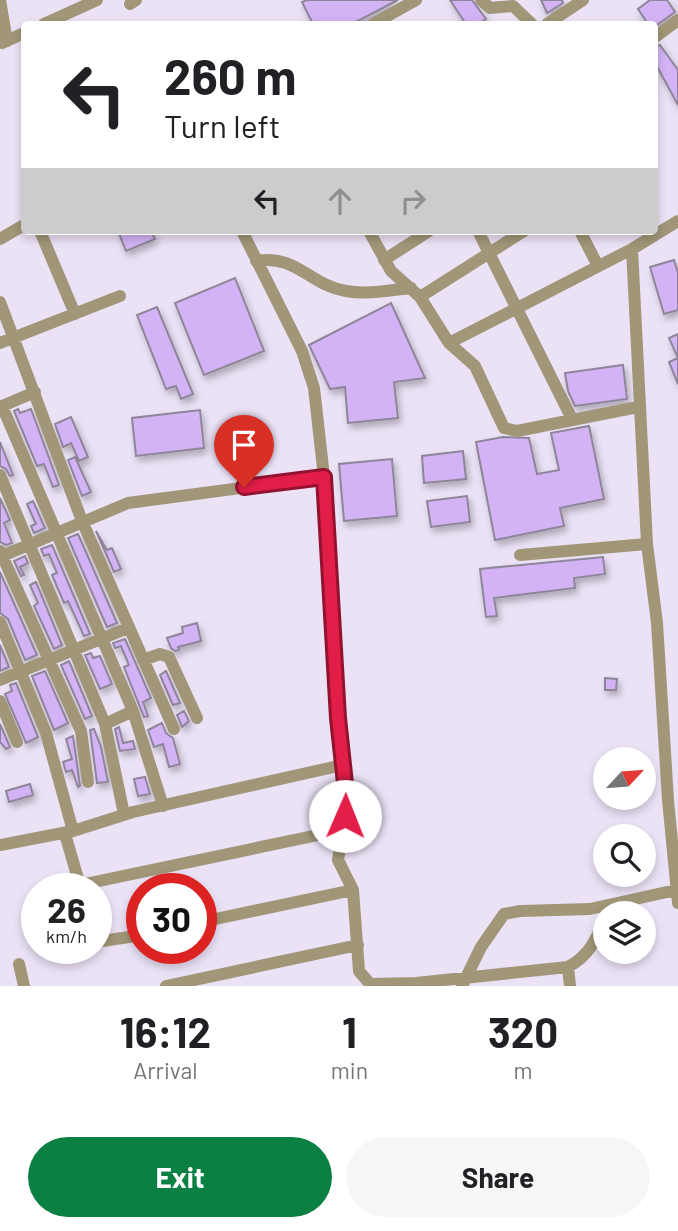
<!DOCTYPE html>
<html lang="en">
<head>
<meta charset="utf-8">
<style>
	body { margin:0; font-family:Barlow,sans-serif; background:#f6f6f6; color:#202124; height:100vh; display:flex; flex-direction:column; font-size:26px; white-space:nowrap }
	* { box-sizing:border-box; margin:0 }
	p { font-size:23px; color:#757577 }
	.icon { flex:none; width:38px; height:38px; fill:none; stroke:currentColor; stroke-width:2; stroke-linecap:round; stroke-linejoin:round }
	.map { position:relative; height:986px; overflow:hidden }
	.details { display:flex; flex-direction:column; background:#fff; flex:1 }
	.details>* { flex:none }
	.guide { position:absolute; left:21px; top:21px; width:637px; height:214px; border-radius:7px; box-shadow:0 4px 10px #0003; background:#fff; color:#202124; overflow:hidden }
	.needle { width:46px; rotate:64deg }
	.buttons { position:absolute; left:593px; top:747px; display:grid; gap:14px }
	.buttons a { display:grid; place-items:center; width:63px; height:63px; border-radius:50%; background:#fff; box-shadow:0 4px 10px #0003; font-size:35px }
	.speed { position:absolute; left:21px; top:873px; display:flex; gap:14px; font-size:35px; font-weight:700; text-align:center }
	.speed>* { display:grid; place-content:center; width:91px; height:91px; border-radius:50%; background:#fff; box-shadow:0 4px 10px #0003; line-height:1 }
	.speed small { font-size:18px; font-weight:400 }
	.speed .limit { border:10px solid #d22; background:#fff; color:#111 }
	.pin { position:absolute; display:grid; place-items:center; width:60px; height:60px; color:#fff; margin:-72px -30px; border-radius:50% 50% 50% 0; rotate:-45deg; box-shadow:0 0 7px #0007 }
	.pin .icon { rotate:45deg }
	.me { position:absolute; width:77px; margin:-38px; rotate:1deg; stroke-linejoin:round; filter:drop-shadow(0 0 5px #0008) }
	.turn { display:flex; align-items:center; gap:24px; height:147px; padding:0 28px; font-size:32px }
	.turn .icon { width:91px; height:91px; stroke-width:2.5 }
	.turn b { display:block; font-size:49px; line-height:60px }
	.lanes { display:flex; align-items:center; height:66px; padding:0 28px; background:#0003; justify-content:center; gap:35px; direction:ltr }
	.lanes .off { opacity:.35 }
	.eta { display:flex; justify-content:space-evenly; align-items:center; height:119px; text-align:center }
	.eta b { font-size:42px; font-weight:700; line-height:49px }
	.action { display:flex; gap:14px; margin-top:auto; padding:14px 28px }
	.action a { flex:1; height:80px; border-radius:42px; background:#0b8043; color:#fff; font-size:28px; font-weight:700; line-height:80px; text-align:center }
	.action a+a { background:#f6f6f6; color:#202124 }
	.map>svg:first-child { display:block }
</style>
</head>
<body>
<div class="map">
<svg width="678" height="986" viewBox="0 0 678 986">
	<defs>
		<filter id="shadow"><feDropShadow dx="2.5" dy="4.5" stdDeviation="3.5" flood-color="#0004"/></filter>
	</defs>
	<rect width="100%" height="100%" fill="#ebe2f6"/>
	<path fill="#d3b2f5" stroke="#8e8698" stroke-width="2" filter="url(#shadow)" d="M307,0H398L352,24H313L302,2Z
		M450,0H472L486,19L478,24H466Z
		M541,0H562L563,3L547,13Z
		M650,0H667L675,12L654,27L648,24L638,9Z
		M660,45L678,70V105L654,61V47Z
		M118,231H151L155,239L126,251Z
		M674,260L678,273V310L664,314L650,267Z
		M235,278L264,351L204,375L175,303Z
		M391,303L425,378L394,382L398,418L348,423L345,387L330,389L309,345Z
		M157,307L193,394L181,399L176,386L166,389L137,315Z
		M678,334V384L669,362L678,358L669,338Z
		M623,365L627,399L575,406L568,391L565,373Z
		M18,409L20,413L31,409L59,485L53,487L44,464L37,466L14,411Z
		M200,410L204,448L136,456L132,418Z
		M71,417L88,457L79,461L71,443L63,447L55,424Z
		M589,426L604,499L560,508L564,526L495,540L476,442L503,437L529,438L537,474L559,470L551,433Z
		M0,442L13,475L10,476L6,469L0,466Z
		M463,451L466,479L424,483L422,456Z
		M75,457L91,492L82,496L68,460Z
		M392,459L397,516L344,521L339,464Z
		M467,496L470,522L431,527L427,501Z
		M0,498L10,520L4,523L12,543L6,545L0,542Z
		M33,501L45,528L34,533L31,526L36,524L27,504Z
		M96,531L107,550L112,548L121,569L114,572Z
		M78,534L117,623L107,627L68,538Z
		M52,545L90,634L84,636L68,601L64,603L52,575L57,573L49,554L44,556L41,549Z
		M25,556L28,563L20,567L24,575L21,576L14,561Z
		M603,557L605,574L574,578L575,588L494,598L497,616L486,617L480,569Z
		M0,572L37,655L25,660L8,619L0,613Z
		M36,582L62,645L54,649L34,606L38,603L30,585Z
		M197,623L201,641L178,647L179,650L175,651L171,648L167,638L183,633L182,627Z
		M125,639L151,698L143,702L148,716L144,717L124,667L129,665L121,646L115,648L113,643Z
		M0,645L9,667L0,671Z
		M91,653L93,658L100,656L112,684L100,689L85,655Z
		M69,661L92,716L85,719L61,665Z
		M45,671L68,723L54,730L32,676Z
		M166,671L180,703L173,705L160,675Z
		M605,678L617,679L616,690H605Z
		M16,683L38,737L26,743L5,694L12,691L10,685Z
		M184,711L189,721L182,727L177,715Z
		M162,723L166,733L173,738L180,764L169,767L163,744L154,747L148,730Z
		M0,724L10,747L6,749L0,742Z
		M119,727L123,743L133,741L135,749L120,751L115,729Z
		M94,729L101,747L108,782L97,783L90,730Z
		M73,736L80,786L78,787L72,770L66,772L63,762L72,759L66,739Z
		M145,777L150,794L138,796L134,779Z
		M30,784L33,795L9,802L6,791Z"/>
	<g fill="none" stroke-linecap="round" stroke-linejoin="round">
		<path stroke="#a19678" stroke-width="12" d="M0,0L7,41
			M481,0L490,8L513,6L532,24
			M130,4L136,0
			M44,24L97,0
			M373,24L416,0
			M547,24L583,0
			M654,38L678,20
			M2,43L24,33
			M40,231L75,314
			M242,231L302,351L314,388L324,477L338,717L347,802L338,860L353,890L359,971L370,984L416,983L568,967C590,955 596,939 606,917
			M369,231L391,271L420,297L449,343L475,366L504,428L517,431L638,407
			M478,231L572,419
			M580,231L598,266
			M0,239L24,225
			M632,249L647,544L657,623L668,800L678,903
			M384,260L429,231
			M256,261C297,254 309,285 346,291C366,295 390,290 411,288
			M420,297L524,231
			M0,302L82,521L174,729
			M0,343L120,296
			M449,343L632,249L678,221
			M2,406L133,711L163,806
			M0,407L35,392
			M0,475L105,724L124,814
			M0,551L81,731L88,782
			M520,555L647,544
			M0,557L128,503L324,477
			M0,622L46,733L73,831L0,845
			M143,660L160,654L169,657L197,718
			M0,680L128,628
			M0,701L17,742
			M105,724L133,711
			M73,831L133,812L343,765
			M65,834L81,889
			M80,885L342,830
			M201,922L353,890
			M96,942L142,935
			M19,964L24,986
			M568,967L570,986
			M166,986L358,945
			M462,986L481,947L504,914L520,911L590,909L676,890"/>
	</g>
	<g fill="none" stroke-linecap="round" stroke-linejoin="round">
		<defs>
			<path id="route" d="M244,487L324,477L338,718L347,802L345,816"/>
		</defs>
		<use href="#route" stroke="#92132f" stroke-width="18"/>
		<use href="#route" stroke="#e11d48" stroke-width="12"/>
	</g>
</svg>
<div class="buttons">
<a><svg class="needle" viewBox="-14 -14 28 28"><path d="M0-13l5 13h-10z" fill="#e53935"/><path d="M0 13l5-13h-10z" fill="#757577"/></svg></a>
<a><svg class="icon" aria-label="search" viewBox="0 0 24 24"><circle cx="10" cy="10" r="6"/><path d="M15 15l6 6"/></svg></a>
<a><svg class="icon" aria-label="layers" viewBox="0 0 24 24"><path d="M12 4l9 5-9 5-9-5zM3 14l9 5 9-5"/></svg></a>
</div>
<div class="speed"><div>26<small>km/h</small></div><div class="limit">30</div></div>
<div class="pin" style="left:244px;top:487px;background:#d93025"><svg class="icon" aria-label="arrive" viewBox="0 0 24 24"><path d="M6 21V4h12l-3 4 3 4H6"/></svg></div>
<svg class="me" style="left:345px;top:816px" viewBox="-20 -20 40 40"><circle r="19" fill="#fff"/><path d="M0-13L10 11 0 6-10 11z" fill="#e11d48"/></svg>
<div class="guide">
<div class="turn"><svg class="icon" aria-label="left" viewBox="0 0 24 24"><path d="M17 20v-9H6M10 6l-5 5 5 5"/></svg><div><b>260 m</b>Turn left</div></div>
<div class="lanes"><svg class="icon" aria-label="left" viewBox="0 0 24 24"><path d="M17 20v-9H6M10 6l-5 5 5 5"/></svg><svg class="icon off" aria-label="ahead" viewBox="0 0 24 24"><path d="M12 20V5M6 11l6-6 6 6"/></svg><svg class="icon off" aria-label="right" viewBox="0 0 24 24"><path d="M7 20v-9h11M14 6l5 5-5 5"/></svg></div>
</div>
</div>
<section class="details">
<div class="eta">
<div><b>16:12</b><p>Arrival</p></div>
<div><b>1</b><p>min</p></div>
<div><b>320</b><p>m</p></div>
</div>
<div class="action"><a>Exit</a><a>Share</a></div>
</section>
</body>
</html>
